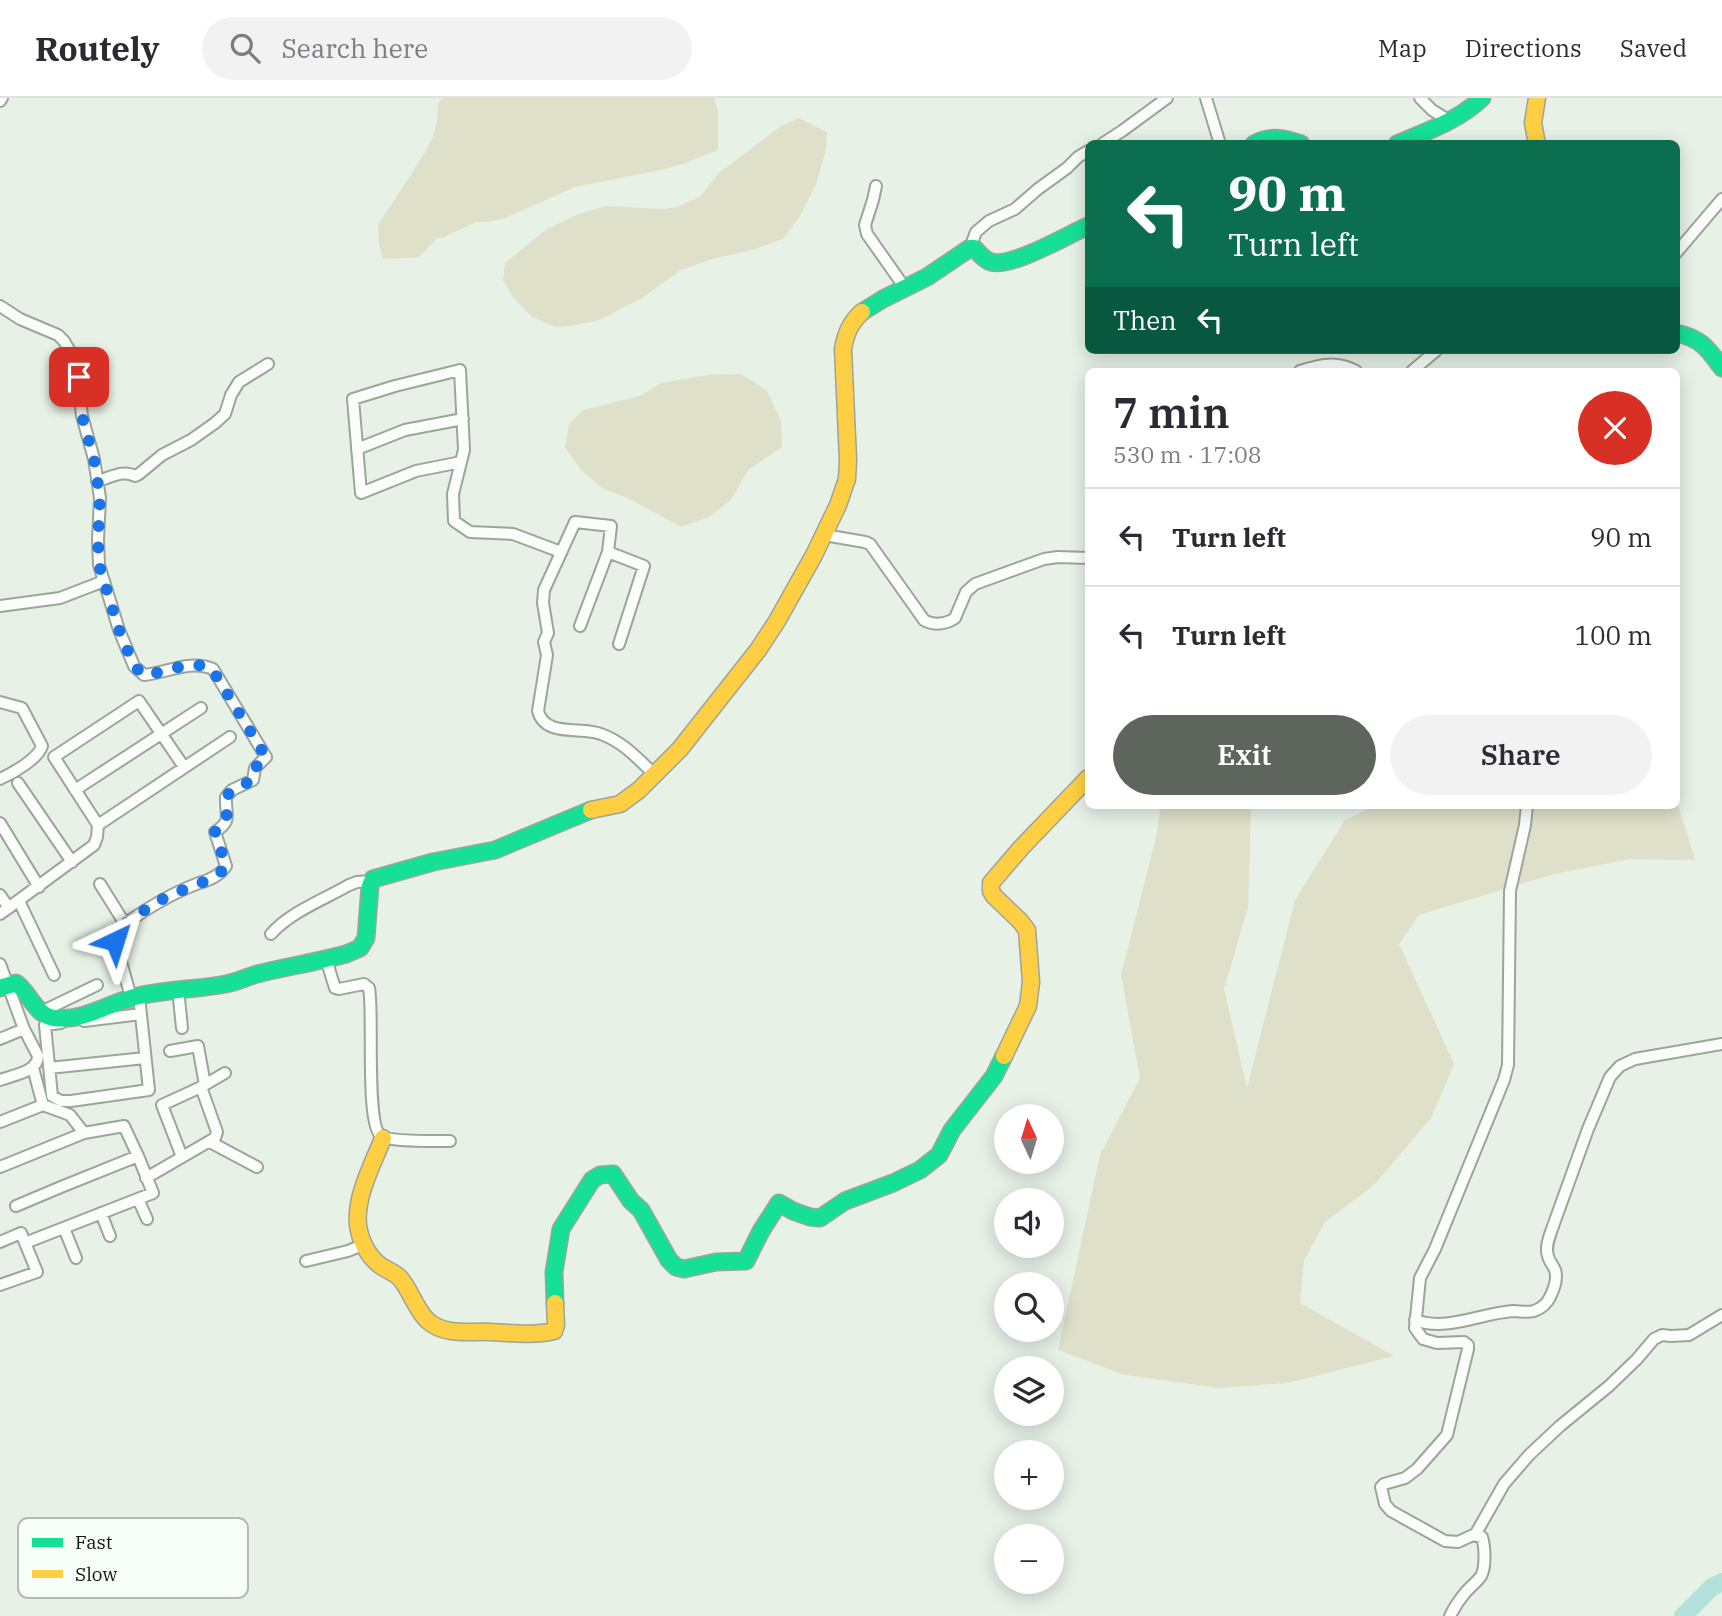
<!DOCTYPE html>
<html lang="en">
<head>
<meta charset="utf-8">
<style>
	body { margin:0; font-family:"IBM Plex Serif",serif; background:#f2f2f3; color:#2b2b33; height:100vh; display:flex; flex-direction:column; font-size:26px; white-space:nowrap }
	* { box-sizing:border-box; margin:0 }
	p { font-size:23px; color:#7c7c81 }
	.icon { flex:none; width:38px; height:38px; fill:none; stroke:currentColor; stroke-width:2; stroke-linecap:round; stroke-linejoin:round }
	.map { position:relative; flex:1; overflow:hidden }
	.panel { position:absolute; left:1085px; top:270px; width:595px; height:441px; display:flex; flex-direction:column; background:#fff; border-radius:10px; box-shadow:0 4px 18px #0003 }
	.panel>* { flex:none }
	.guide { position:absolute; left:1085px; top:42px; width:595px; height:214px; border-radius:10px; box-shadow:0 4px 18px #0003; background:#0b6e4f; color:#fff; overflow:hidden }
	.needle { width:46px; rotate:356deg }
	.fabs { position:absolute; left:994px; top:1006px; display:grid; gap:14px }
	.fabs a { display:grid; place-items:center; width:70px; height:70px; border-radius:50%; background:#fff; box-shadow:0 4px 18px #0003; font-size:35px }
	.pin { position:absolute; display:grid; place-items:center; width:60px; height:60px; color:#fff; margin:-30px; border-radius:14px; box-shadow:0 4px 10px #0006 }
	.me { position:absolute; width:77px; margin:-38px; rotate:41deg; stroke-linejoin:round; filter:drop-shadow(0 0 5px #0008) }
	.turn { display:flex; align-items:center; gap:24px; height:147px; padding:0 28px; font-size:32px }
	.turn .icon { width:91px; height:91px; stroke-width:2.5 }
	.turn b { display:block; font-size:49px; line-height:60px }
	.then { display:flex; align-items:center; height:66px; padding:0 28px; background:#0003; gap:14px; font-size:26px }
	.round { display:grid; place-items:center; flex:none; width:74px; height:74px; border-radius:37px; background:#f2f2f3 }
	.head { display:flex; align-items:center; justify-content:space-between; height:119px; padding:0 28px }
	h1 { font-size:42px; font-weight:600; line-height:52px }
	.cta { display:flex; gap:14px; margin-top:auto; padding:14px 28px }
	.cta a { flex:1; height:80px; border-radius:42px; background:#5d655d; color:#fff; font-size:28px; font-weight:600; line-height:80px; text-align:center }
	.cta a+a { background:#f2f2f3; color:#2b2b33 }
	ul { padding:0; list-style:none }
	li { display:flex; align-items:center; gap:21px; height:98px; padding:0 28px; border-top:2px solid #e1e1e2 }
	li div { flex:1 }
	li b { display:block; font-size:26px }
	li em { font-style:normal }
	header { display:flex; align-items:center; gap:42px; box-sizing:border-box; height:98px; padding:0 35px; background:#fff; border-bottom:2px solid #e1e1e2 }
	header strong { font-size:33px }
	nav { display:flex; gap:38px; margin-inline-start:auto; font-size:24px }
	.search { width:490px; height:63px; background:#f2f2f3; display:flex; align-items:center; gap:18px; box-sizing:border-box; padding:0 24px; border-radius:38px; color:#7c7c81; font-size:26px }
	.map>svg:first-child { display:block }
</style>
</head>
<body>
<header>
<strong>Routely</strong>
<div class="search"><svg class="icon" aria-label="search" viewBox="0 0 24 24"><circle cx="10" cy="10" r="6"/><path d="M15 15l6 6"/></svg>Search here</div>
<nav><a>Map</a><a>Directions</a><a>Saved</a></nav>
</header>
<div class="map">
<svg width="1722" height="1518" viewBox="0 0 1722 1518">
	<rect width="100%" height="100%" fill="#e7f1e6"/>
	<path fill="#dfe0ca" d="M443,0H714L718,13V52L683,66L665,71L575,89L505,120L487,124H476L444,139L437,140L419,159L383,161L379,145L378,127L424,56L432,41L437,24L438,6Z
		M799,20L827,34L826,52L816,86L800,118L783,141L752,152L712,161L681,172L642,200L599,222L577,227L556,229L532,219L512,198L503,182L505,165L547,131L579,116L606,108L663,111L676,109L700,99L719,75L781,28Z
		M741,276L767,293L781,323L782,349L748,372L731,402L709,419L681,429L628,400L603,391L581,372L565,349L569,326L583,312L640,298L661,285L708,277Z
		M1677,703L1695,762L1630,761L1554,776L1419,817L1399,846L1454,966L1431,1020L1374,1087L1325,1124L1304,1162L1300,1205L1394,1258L1287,1285L1220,1290L1125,1277L1058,1252L1100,1057L1140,980L1121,877L1156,739L1161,707H1251L1248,809L1224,891L1247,990L1295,802L1345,722L1377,707H1676Z"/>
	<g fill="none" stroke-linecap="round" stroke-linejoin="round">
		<path stroke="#b2e1dc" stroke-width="18" d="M1683,1518L1712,1489L1722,1484"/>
		<defs>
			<path id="street" d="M1206,0L1220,46
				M1420,0L1432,12L1448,22
				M0,3L2,0
				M1102,46L1122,33L1167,0
				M876,88L873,102L865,127L867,136L905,190
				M970,150L976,134L989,123L1015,111L1038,91L1067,70L1078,59L1088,53
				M1676,155L1722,101
				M0,208L20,221L58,237L64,243L76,263L82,318L94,361L100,400L98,441L99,467L119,532L134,568L144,577C167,575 190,561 213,571L266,659L255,670L253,682L232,692L226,699C225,718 233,722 215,734L226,768C220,778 209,782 199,785C169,796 144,812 118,831L116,836L115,843L131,899
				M1300,273C1321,266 1337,263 1356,273
				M1412,273L1437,252
				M357,351L405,332L463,321
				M461,364L416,373L361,395L353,301L395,288L460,272L464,352L453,396L454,423L470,434L513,436L561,454
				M97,383C110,380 123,371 135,378L139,376L162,357L191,342L215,325L225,316L231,297L239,284L268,266
				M824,437L865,444L870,446L924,522C933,528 947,526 955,520L966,494L975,486L1044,461L1058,459L1088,460
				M608,454L644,468L619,546
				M0,508L60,500L104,483
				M580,528L608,454L611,428L575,424L544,492L543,505L548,535L544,544L547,557L538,613C545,640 582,628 601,636C623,644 637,660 654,676
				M0,604L22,610L42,648C38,661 13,675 0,681
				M18,685L72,764
				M75,692L201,610
				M0,725L39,789
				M98,727L230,639
				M100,786L125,826
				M0,797L9,810
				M19,803L54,877
				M0,816L94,747L97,739L98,727L54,659L139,603L184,669
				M271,836C290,814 325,801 349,787L357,784L371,783
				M326,861L335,890L339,891L364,886L369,890C374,914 365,1026 381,1038C390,1044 437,1043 450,1043
				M0,866L24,931L38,958C38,974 13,977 0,982
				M178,891L182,930
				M41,914L97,887
				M84,923L141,916
				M61,925L45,927L52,998L61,1003H71L149,992L139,898
				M0,941L24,931
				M170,953L198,948L205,987
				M49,970L145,960
				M0,1024L43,1007
				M210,1044L257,1069
				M182,1059L162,1007L201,989L225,975
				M0,1069L84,1035
				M146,1080L215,1040L217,1034L201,989
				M138,1101L147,1121
				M16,1108L61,1089L138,1058L124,1028L84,1035L70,1017L43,1007L33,970
				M101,1115L110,1138
				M64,1130L76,1160
				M0,1144L21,1135L37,1174L0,1187
				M25,1145L153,1095L138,1058
				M306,1163L348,1153L365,1146
				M1415,1222C1446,1234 1481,1215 1513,1213C1520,1213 1527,1215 1534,1213C1542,1210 1547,1206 1550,1199C1554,1191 1558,1181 1555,1172C1553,1167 1549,1163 1548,1158C1545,1149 1549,1140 1552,1131L1588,1031L1610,979L1620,968L1635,961L1722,946
				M1475,1437L1504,1386L1529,1357L1560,1328L1609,1288L1637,1261L1654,1241L1662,1237L1671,1238L1689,1237L1722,1217
				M1450,1518C1454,1510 1459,1502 1465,1495C1470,1489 1477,1484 1481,1478C1486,1469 1485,1449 1482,1439L1473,1437L1458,1444L1445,1443L1391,1413L1385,1406L1381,1389L1384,1386L1405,1380L1417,1371L1447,1337L1468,1251V1247L1464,1244L1437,1245L1423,1241L1415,1230L1420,1180L1435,1151L1504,982L1508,967L1510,793L1525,727L1527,707"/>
			<path id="fast" d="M1254,46C1270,37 1285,40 1301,46
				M1397,46C1427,33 1458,23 1482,0
				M862,214L883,201L927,179L970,150H974C979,155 984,162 991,164C1012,170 1067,137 1088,128
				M1676,235C1701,240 1708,251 1722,270
				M0,890L16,885C30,895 35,917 54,920C81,924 106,907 131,900C162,891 195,892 226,886C237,884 247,879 257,876C286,869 316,864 346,856L360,850L366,840L370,788L373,781L433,764L495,752L591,712
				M555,1205L554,1174L561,1131L592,1082L600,1077L613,1076L631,1103L641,1112L669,1162L676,1169L684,1171L716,1164L746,1163L761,1133L779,1105L793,1113L810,1119L820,1120L845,1103L893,1085L920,1072L939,1057L952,1032L994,978L1004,958"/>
			<path id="slow" d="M1537,0L1533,25L1537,46
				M591,712L620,706L639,692L680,651L758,552L777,523L814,457L838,407L847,381L848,362L843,251C846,235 850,225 862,214
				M1004,958L1028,908L1031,884L1027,832L1020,823L994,798L991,793V785L1021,750L1088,680
				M383,1040C373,1066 355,1098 358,1127C360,1142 368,1159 381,1168C387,1172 393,1174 399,1179C411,1192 415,1211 428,1223C445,1238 470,1233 490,1234C512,1235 533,1238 554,1233L556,1227L555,1205"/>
		</defs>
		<use href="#street" stroke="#9ca49c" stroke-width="14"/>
		<use href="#fast" stroke="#9ca49c" stroke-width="19"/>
		<use href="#slow" stroke="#9ca49c" stroke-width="19"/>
		<use href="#street" stroke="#fbfdfb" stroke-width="10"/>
		<use href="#fast" stroke="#16e098" stroke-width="16"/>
		<use href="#slow" stroke="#ffcf43" stroke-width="16"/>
	</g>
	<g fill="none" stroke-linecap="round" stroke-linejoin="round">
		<path stroke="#1a73e8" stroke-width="12" stroke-dasharray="0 21.6" d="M79,279L82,318L94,361L100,400L98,442L99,467L119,532L134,568L144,577C166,575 191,560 212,571L266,659L255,670L253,682L232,692L226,699C225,718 232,722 215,734L226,768C216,784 178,791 161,802C146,810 132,821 118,831L116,836L115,843"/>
	</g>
	<rect x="18" y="1420" width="230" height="80" rx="10" fill="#f7fef7" stroke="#b3b9b3" stroke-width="2"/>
	<rect x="32" y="1440" width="31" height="9" fill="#16e098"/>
	<rect x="32" y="1472" width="31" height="8" fill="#ffcf43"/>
	<g font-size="19" fill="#131913">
		<text x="75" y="1451">Fast</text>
		<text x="75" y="1483">Slow</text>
	</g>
</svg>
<div class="fabs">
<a><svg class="needle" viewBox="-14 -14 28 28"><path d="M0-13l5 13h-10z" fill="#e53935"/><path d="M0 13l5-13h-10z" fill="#7c7c81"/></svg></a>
<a><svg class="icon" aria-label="sound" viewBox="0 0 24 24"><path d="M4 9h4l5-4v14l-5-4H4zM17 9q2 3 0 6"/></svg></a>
<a><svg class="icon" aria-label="search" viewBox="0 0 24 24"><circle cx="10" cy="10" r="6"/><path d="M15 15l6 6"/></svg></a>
<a><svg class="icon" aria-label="layers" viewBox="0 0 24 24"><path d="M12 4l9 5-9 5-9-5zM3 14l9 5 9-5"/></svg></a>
<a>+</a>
<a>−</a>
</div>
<div class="pin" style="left:79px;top:279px;background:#d93025"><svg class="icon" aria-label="arrive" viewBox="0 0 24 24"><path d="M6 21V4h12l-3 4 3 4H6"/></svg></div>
<svg class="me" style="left:115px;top:843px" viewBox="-20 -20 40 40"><path d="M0-17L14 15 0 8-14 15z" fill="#1a73e8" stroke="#fff" stroke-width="4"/></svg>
<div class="guide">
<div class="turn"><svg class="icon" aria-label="left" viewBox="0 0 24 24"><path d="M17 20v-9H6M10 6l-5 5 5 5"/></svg><div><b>90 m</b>Turn left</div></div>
<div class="then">Then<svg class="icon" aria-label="left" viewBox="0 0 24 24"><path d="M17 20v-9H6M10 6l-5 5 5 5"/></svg></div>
</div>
<section class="panel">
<div class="head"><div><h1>7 min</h1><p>530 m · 17:08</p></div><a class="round" style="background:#d93025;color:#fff"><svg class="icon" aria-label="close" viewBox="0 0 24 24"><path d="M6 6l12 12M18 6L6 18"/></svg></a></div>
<ul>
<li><svg class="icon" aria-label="left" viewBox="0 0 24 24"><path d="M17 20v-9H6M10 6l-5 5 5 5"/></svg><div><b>Turn left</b></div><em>90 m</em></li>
<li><svg class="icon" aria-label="left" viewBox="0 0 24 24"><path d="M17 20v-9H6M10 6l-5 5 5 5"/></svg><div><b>Turn left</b></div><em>100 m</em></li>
</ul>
<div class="cta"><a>Exit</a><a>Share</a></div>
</section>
</div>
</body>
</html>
